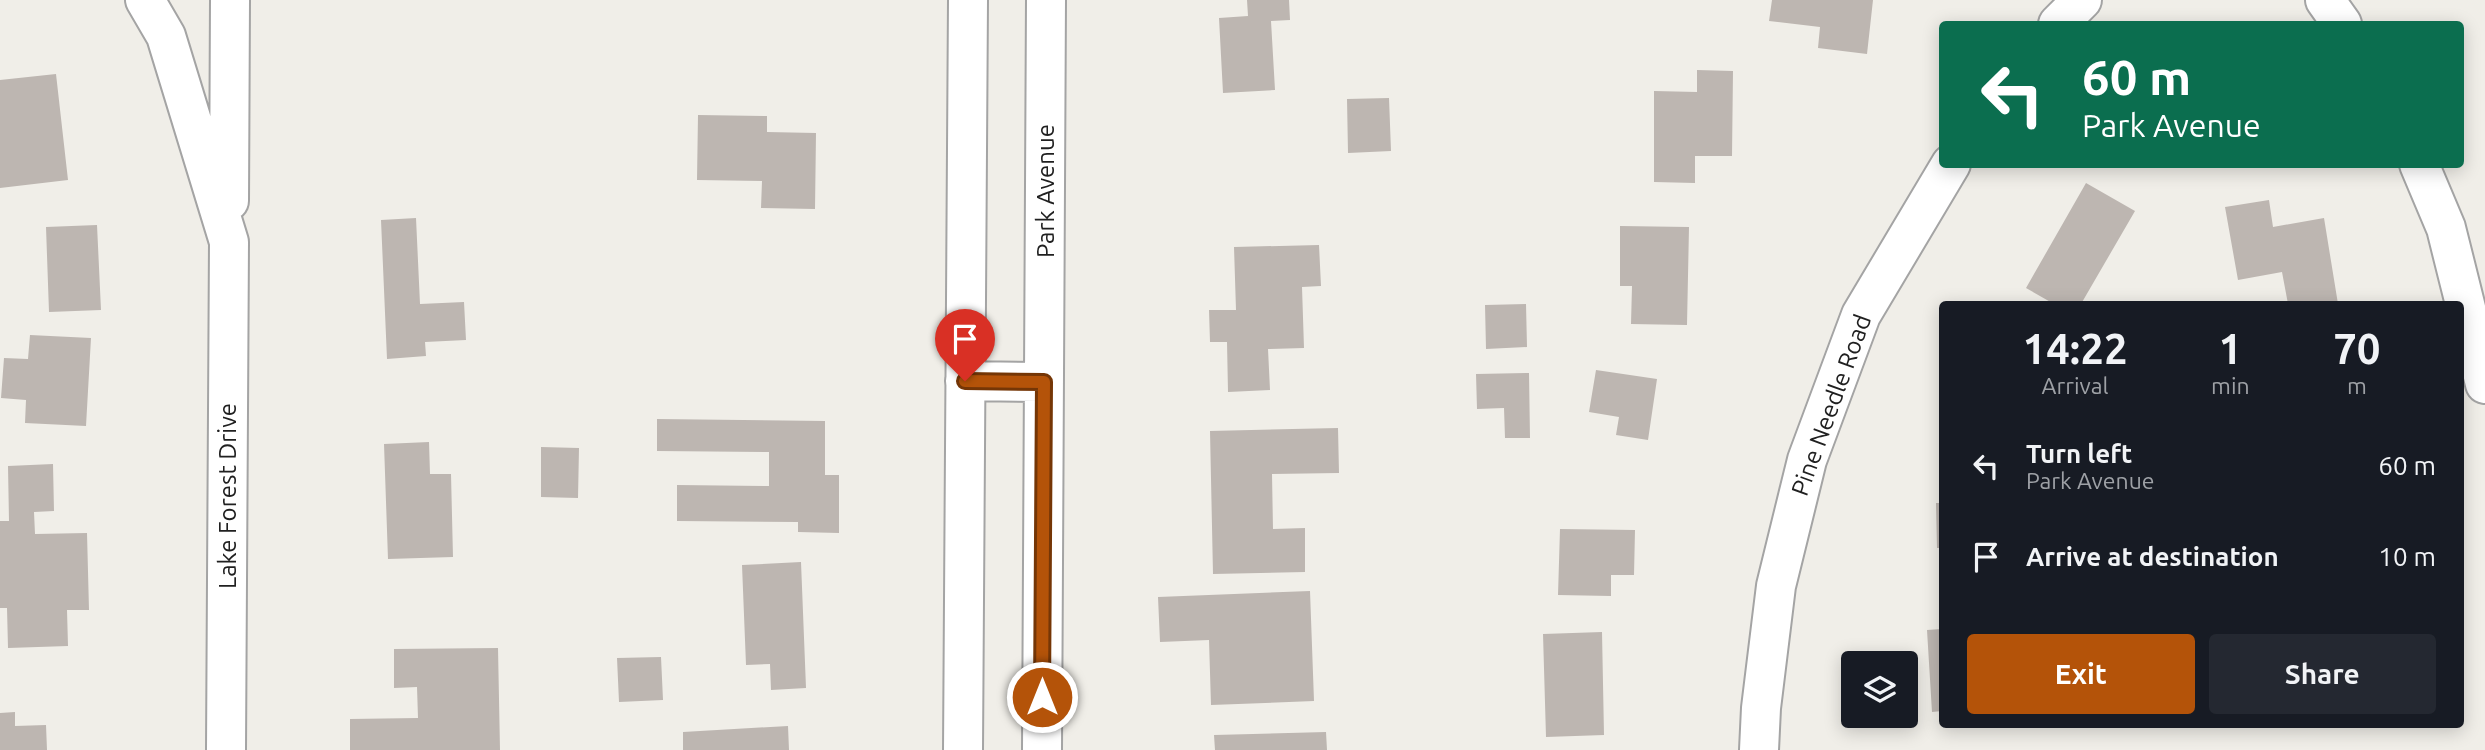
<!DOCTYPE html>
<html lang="en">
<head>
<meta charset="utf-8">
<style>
	body { margin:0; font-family:Ubuntu,sans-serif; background:#242831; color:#f1f3f6; height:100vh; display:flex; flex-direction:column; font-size:26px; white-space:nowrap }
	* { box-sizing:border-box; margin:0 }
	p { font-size:23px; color:#9ea1a6 }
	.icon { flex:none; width:38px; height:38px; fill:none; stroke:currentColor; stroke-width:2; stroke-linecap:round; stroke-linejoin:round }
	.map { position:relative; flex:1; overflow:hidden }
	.details { position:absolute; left:1939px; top:301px; width:525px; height:427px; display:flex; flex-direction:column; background:#171b24; border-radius:7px; box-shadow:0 4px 18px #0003 }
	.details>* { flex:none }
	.banner { position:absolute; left:1939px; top:21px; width:525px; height:147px; border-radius:7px; box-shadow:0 4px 18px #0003; background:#0b6e4f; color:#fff; overflow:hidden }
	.fabs { position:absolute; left:1841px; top:651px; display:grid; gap:14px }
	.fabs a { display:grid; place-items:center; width:77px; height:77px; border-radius:7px; background:#171b24; box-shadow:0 4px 18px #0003; font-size:35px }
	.pin { position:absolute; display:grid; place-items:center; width:60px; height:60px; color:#fff; margin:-72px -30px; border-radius:50% 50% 50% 0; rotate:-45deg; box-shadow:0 0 7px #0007 }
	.pin .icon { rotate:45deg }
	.me { position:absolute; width:77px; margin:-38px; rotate:0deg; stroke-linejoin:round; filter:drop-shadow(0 0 5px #0008) }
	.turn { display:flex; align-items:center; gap:24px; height:147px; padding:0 28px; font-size:32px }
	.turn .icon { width:91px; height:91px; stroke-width:2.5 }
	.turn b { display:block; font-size:49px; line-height:60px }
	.eta { display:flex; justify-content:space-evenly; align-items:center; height:119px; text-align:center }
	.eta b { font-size:42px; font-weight:700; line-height:49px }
	.action { display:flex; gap:14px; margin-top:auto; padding:14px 28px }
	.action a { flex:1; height:80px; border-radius:7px; background:#b45309; color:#fff; font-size:28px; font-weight:700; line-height:80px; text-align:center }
	.action a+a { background:#242831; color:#f1f3f6 }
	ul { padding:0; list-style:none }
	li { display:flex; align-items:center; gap:21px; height:91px; padding:0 28px }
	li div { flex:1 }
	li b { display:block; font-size:26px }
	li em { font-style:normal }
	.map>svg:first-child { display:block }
</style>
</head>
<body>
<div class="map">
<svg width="2485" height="750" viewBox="0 0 2485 750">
	<rect width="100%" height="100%" fill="#f0eee8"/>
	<path fill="#bdb6b1" d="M1247,0H1289L1290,20L1271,21L1275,90L1223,93L1219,18L1248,16Z
		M1772,0H1873L1867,54L1818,48L1820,27L1769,21Z
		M1697,70L1733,71L1732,156H1695V183L1654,182V91L1697,92Z
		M56,74L68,180L0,188V80Z
		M1389,98L1391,151L1348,153L1347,99Z
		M698,115L767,116V132L816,133L815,209L761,208L762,181L697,180Z
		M2086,183L2135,211L2081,304H2054L2026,288Z
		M2269,200L2273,227L2324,218L2338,304H2288L2282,272L2238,280L2225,207Z
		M416,218L420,304L464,302L466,340L425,342L426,356L387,359L381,220Z
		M97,225L101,310L49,312L46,227Z
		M1620,226L1689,227L1687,325L1631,324L1632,286H1620Z
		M1319,245L1321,286L1302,287L1304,348L1268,349L1270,390L1228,392L1227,342H1210L1209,310H1236L1234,247Z
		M1526,304L1527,347L1486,349L1485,305Z
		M30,335L91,338L86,426L25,423L26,400L1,398L4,358L28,359Z
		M1596,370L1657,379L1648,440L1616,435L1619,417L1589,412Z
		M1529,373L1530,438H1505L1504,408L1477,409L1476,374Z
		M657,419L825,421V475H839V533L798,532V522L677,521V485L769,486V452L657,451Z
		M1338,428L1339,473L1272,474L1273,529L1305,528V572L1213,574L1210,431Z
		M429,442L430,474H451L453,557L388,559L384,444Z
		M541,447L579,448L578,498L541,497Z
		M53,464L54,511L34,512L35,534L87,533L89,610H67L68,646L8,648L7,608H0V521H9L8,466Z
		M1936,503H1942V548H1937Z
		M1560,529L1635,530L1634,575H1611V596L1558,595Z
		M801,562L806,688L771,690L770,664L746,665L742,565Z
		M1310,591L1314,701L1211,705L1209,640L1160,642L1158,597Z
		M1942,629V711L1932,712L1927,630Z
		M1602,632L1604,735L1546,737L1543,634Z
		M498,648L500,750H350V719L418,718L417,687L394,688V649Z
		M661,657L663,700L619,702L617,658Z
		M15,712V726L46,725L47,750H0V713Z
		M788,726L789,750H683V732Z
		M1326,732L1327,750H1215L1214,735Z"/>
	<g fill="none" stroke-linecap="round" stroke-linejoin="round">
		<defs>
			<path id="minor" d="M145,0L166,36L229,242L226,750
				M2325,0L2342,24
				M2058,24L2082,0
				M2419,164L2446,228L2485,384
				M229,201L230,0
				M965,381L1044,382
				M963,750L968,0
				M1042,750L1046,0
				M1759,750L1761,708L1776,586L1807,460L1861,315L1951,164"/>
		</defs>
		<use href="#minor" stroke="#a4a4a4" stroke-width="42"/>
		<use href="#minor" stroke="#fff" stroke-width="38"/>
	</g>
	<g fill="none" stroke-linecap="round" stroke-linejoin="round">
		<defs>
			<path id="route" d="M965,381L1044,382L1042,697"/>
		</defs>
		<use href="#route" stroke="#753606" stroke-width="18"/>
		<use href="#route" stroke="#b45309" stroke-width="12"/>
	</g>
	<g text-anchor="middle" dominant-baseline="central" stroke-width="6" stroke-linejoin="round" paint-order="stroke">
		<g font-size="24" fill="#202020" stroke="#fff">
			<text transform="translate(1045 191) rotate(-90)">Park Avenue</text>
			<text transform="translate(1831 405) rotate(-70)">Pine Needle Road</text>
			<text transform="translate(227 496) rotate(-90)">Lake Forest Drive</text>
		</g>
	</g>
</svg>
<div class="fabs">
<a><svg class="icon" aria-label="layers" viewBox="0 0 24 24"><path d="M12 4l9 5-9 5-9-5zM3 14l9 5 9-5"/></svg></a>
</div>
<div class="pin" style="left:965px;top:381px;background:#d93025"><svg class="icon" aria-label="arrive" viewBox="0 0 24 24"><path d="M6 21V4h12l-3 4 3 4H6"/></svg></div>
<svg class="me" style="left:1042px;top:697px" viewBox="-20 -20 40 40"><circle r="17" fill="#b45309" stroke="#fff" stroke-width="3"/><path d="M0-11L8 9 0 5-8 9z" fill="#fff"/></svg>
<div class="banner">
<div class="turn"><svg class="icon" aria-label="left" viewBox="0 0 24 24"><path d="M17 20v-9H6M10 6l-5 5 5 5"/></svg><div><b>60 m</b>Park Avenue</div></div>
</div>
<section class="details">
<div class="eta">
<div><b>14:22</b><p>Arrival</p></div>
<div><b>1</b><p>min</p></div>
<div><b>70</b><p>m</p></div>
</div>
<ul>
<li><svg class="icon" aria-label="left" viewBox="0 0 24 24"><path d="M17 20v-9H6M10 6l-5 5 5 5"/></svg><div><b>Turn left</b><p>Park Avenue</p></div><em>60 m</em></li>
<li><svg class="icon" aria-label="arrive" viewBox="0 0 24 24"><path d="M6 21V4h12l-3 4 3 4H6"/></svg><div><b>Arrive at destination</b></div><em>10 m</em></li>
</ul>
<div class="action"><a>Exit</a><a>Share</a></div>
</section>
</div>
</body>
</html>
